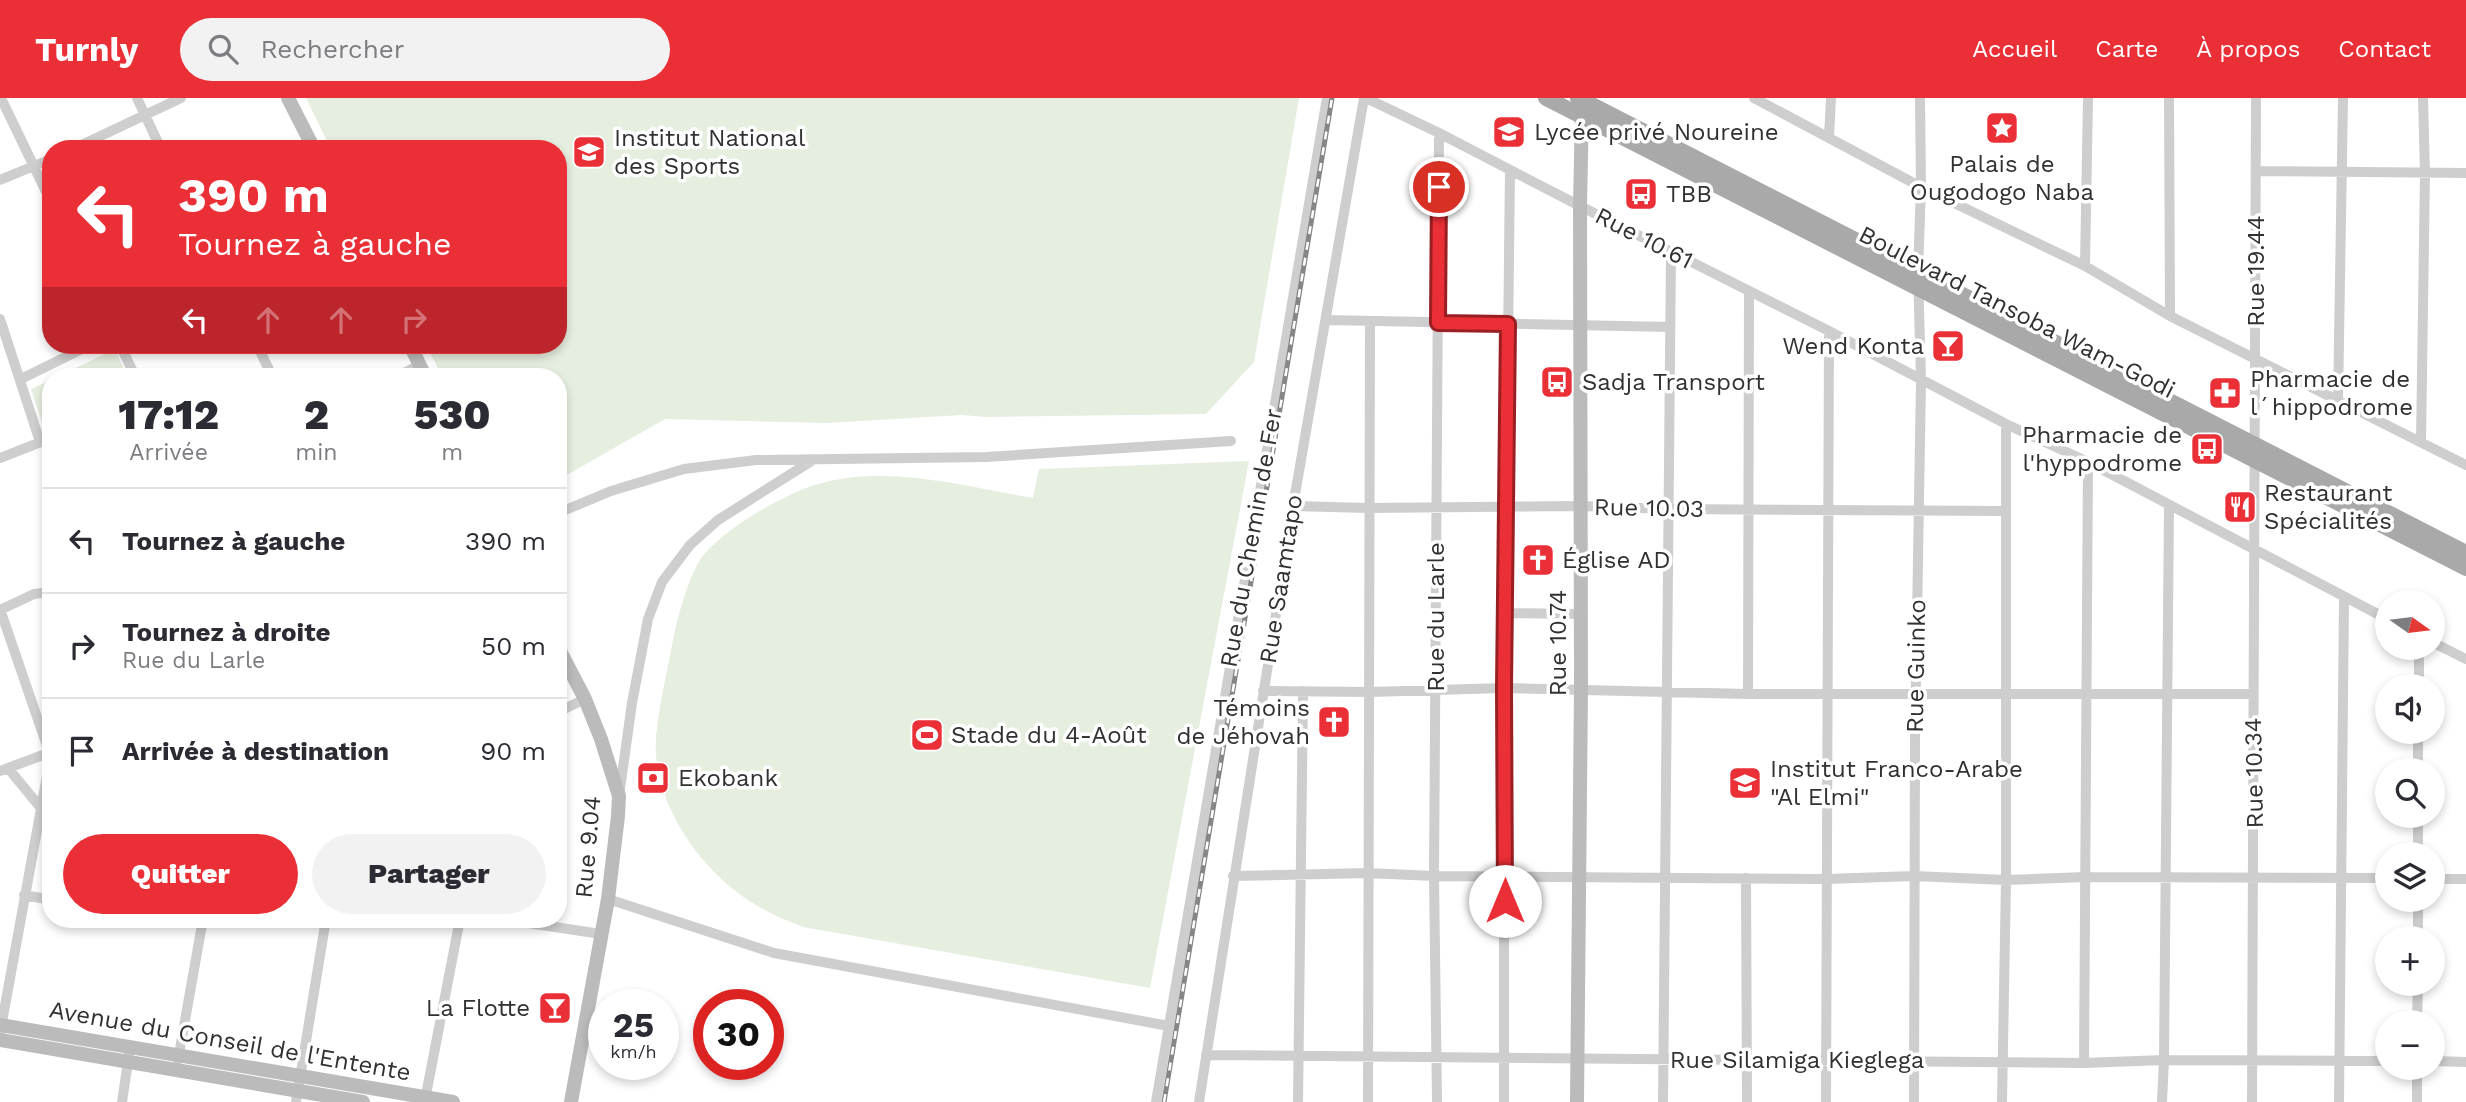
<!DOCTYPE html>
<html lang="fr">
<head>
<meta charset="utf-8">
<style>
	body { margin:0; font-family:"Work Sans",sans-serif; background:#f2f2f3; color:#2b2b33; height:100vh; display:flex; flex-direction:column; font-size:26px; white-space:nowrap }
	* { box-sizing:border-box; margin:0 }
	p { font-size:23px; color:#7c7c81 }
	.icon { flex:none; width:38px; height:38px; fill:none; stroke:currentColor; stroke-width:2; stroke-linecap:round; stroke-linejoin:round }
	.map { position:relative; flex:1; overflow:hidden }
	.side { position:absolute; left:42px; top:270px; width:525px; height:560px; display:flex; flex-direction:column; background:#fff; border-radius:28px; box-shadow:0 4px 10px #0003 }
	.side>* { flex:none }
	.banner { position:absolute; left:42px; top:42px; width:525px; height:214px; border-radius:28px; box-shadow:0 4px 10px #0003; background:#eb2f36; color:#fff; overflow:hidden }
	.needle { width:46px; rotate:104deg }
	.fabs { position:absolute; left:2375px; top:492px; display:grid; gap:14px }
	.fabs a { display:grid; place-items:center; width:70px; height:70px; border-radius:50%; background:#fff; box-shadow:0 4px 10px #0003; font-size:35px }
	.speed { position:absolute; left:588px; top:891px; display:flex; gap:14px; font-size:35px; font-weight:700; text-align:center }
	.speed>* { display:grid; place-content:center; width:91px; height:91px; border-radius:50%; background:#fff; box-shadow:0 4px 10px #0003; line-height:1 }
	.speed small { font-size:18px; font-weight:400 }
	.speed .limit { border:10px solid #d22; background:#fff; color:#111 }
	.pin { position:absolute; display:grid; place-items:center; width:60px; height:60px; color:#fff; margin:-30px; border:4px solid #fff; border-radius:50%; box-shadow:0 2px 7px #0007 }
	.me { position:absolute; width:77px; margin:-38px; rotate:0deg; stroke-linejoin:round; filter:drop-shadow(0 0 5px #0008) }
	.turn { display:flex; align-items:center; gap:24px; height:147px; padding:0 21px; font-size:32px }
	.turn .icon { width:91px; height:91px; stroke-width:2.5 }
	.turn b { display:block; font-size:49px; line-height:60px }
	.lanes { display:flex; align-items:center; height:66px; padding:0 21px; background:#0003; justify-content:center; gap:35px; direction:ltr }
	.lanes .off { opacity:.35 }
	.eta { display:flex; justify-content:space-evenly; align-items:center; height:119px; text-align:center }
	.eta b { font-size:42px; font-weight:800; line-height:49px }
	.cta { display:flex; gap:14px; margin-top:auto; padding:14px 21px }
	.cta a { flex:1; height:80px; border-radius:42px; background:#eb2f36; color:#fff; font-size:28px; font-weight:800; line-height:80px; text-align:center }
	.cta a+a { background:#f2f2f3; color:#2b2b33 }
	ul { padding:0; list-style:none }
	li { display:flex; align-items:center; gap:21px; height:105px; padding:0 21px; border-top:2px solid #e1e1e2 }
	li div { flex:1 }
	li b { display:block; font-size:26px }
	li em { font-style:normal }
	header { display:flex; align-items:center; gap:42px; box-sizing:border-box; height:98px; padding:0 35px; background:#eb2f36; color:#fff }
	header strong { font-size:33px }
	nav { display:flex; gap:38px; margin-inline-start:auto; font-size:24px }
	.search { width:490px; height:63px; background:#f2f2f3; display:flex; align-items:center; gap:18px; box-sizing:border-box; padding:0 24px; border-radius:38px; color:#7c7c81; font-size:26px }
	.map>svg:first-child { display:block }
</style>
</head>
<body>
<header>
<strong>Turnly</strong>
<div class="search"><svg class="icon" aria-label="search" viewBox="0 0 24 24"><circle cx="10" cy="10" r="6"/><path d="M15 15l6 6"/></svg>Rechercher</div>
<nav><a>Accueil</a><a>Carte</a><a>À propos</a><a>Contact</a></nav>
</header>
<div class="map">
<svg width="2466" height="1004" viewBox="0 0 2466 1004">
	<rect width="100%" height="100%" fill="#fff"/>
	<path fill="#e6eedf" d="M306,0H1299L1254,264L1206,316L986,319L962,317L828,325L665,321L558,382V278H442L426,247H558V51H331Z
		M115,251L127,278H59Z
		M51,282V338L47,339L31,291Z
		M1249,363L1150,890L803,829C780,820 757,810 737,794C696,763 660,710 656,657C654,634 664,587 669,563C675,530 682,497 697,467C714,435 784,396 818,386C888,366 963,388 1033,400L1039,371Z"/>
	<g fill="none" stroke-linecap="round" stroke-linejoin="round">
		<path stroke="#cecece" stroke-width="10" d="M1,0L51,104
			M137,0L161,51
			M1366,0L1439,35L1580,108L1829,233L2006,326L2088,364L2387,521
			M1754,0L1921,89L2085,168L2170,218L2466,367
			M2169,0L2170,218
			M1829,39L1831,0
			M73,51L181,0
			M2256,73L2466,75
			M0,82L51,61
			M2085,168L2088,0
			M0,221L40,344
			M1326,222L1670,229
			M120,247L135,278
			M257,247L272,278
			M398,278L420,267
			M21,281L90,247
			M2338,302L2343,0
			M2421,344L2425,75L2423,0
			M0,360L51,340
			M1293,408L1368,410L1581,408L1668,411L2004,413
			M558,415L611,393L684,371L756,362L986,359L1231,343
			M0,511L49,654L47,678L0,935
			M0,512L34,496L51,494
			M1505,515L1581,516
			M2432,544L2466,561
			M2419,588V550
			M1263,593L1370,594L1504,590L1748,596H2253
			M1748,596L1749,193
			M558,614L585,601
			M8,670L40,709L51,708
			M2418,672V634
			M0,673L51,654
			M620,691L632,605L648,521L662,484L690,447L718,422L813,362
			M2418,718V756
			M1233,778L1367,775L1434,778L1827,781L1914,778L2006,782L2085,779L2387,780
			M1746,780L1747,1004
			M2432,781H2466
			M24,797L51,802
			M608,801L774,855L1169,928
			M175,821H196
			M501,821L601,836
			M2418,840V802
			M2417,924L2418,886
			M1206,957L2084,965L2164,962L2387,963
			M178,962L203,821
			M2432,963L2466,964
			M2084,965L2088,364
			M2417,970V1004
			M425,1002L460,821
			M122,1004L130,950
			M296,1004L326,821
			M1156,1004L1327,0
			M1199,1004L1293,408L1364,0
			M1298,1004L1303,593
			M1368,1004L1370,224
			M1437,1004L1434,778L1439,35
			M1504,1004V590L1510,72
			M1663,1004L1671,154
			M1826,1004L1829,233
			M1914,1004L1915,642L1921,282L1918,174L1921,89L1920,0
			M2002,1004L2006,782V326
			M2162,1004L2164,962L2169,408
			M2252,1004L2256,0
			M2339,1004L2344,500"/>
		<path stroke="#bbb" stroke-width="14" d="M288,0L314,51
			M410,247L425,278
			M558,549L585,601L601,641L619,698L618,718L608,801L571,1004
			M0,927L453,1004
			M0,942L363,1004
			M1577,1004L1581,590L1580,108L1582,10"/>
		<path stroke="#a9a9a9" stroke-width="16" d="M1546,0L2466,470
			M1578,0L2466,455"/>
		<defs>
			<path id="rail" d="M1164,1004L1332,0"/>
		</defs>
		<use href="#rail" stroke="#868686" stroke-width="5"/>
		<use href="#rail" stroke="#fff" stroke-width="2.5" stroke-dasharray="8" stroke-linecap="butt"/>
	</g>
	<g fill="none" stroke-linecap="round" stroke-linejoin="round">
		<defs>
			<path id="route" d="M1439,89L1438,225L1508,226L1504,590L1505,803"/>
		</defs>
		<use href="#route" stroke="#991f23" stroke-width="18"/>
		<use href="#route" stroke="#eb2f36" stroke-width="12"/>
	</g>
	<defs>
		<symbol id="sight-square" viewBox="-11 -11 22 22"><rect x="-9" y="-9" width="18" height="18" rx="4" fill="#eb2f36" stroke="#fff"/><path d="M0-6L1.8-2.2L6-1.7L2.9 1.2L3.7 5.4L0 3.3L-3.7 5.4L-2.9 1.2L-6-1.7L-1.8-2.2Z" fill="#fff"/></symbol>
		<symbol id="school-square" viewBox="-11 -11 22 22"><rect x="-9" y="-9" width="18" height="18" rx="4" fill="#eb2f36" stroke="#fff"/><path d="M0-5L7-2L0 1L-7-2ZM-4 1L0 2.5L4 1V4Q0 6-4 4Z" fill="#fff"/></symbol>
		<symbol id="university-square" viewBox="-11 -11 22 22"><rect x="-9" y="-9" width="18" height="18" rx="4" fill="#eb2f36" stroke="#fff"/><path d="M0-5L7-2L0 1L-7-2ZM-4 1L0 2.5L4 1V4Q0 6-4 4Z" fill="#fff"/></symbol>
		<symbol id="bus-square" viewBox="-11 -11 22 22"><rect x="-9" y="-9" width="18" height="18" rx="4" fill="#eb2f36" stroke="#fff"/><path d="M-5-6H5V4H4V6H2V4H-2V6H-4V4H-5ZM-3.5-4V0h7V-4ZM-3.5 1.2v1.5H-2V1.2ZM2 1.2v1.5H3.5V1.2Z" fill="#fff"/></symbol>
		<symbol id="bar-square" viewBox="-11 -11 22 22"><rect x="-9" y="-9" width="18" height="18" rx="4" fill="#eb2f36" stroke="#fff"/><path d="M-6-5H6L.8 .8V4.5H3.5V6h-7V4.5H-.8V.8Z" fill="#fff"/></symbol>
		<symbol id="pharmacy-square" viewBox="-11 -11 22 22"><rect x="-9" y="-9" width="18" height="18" rx="4" fill="#eb2f36" stroke="#fff"/><path d="M-2-6h4v4h4v4h-4v4h-4v-4h-4v-4h4Z" fill="#fff"/></symbol>
		<symbol id="restaurant-square" viewBox="-11 -11 22 22"><rect x="-9" y="-9" width="18" height="18" rx="4" fill="#eb2f36" stroke="#fff"/><path d="M-5-6h1v4h1v-4h1v4h1v-4h1v5L-1.5 .5V6h-2V.5L-5-1ZM5-6V6H3V1.5H1.5Q1.5-4 5-6Z" fill="#fff"/></symbol>
		<symbol id="church-square" viewBox="-11 -11 22 22"><rect x="-9" y="-9" width="18" height="18" rx="4" fill="#eb2f36" stroke="#fff"/><path d="M-1.2-6h2.4v3.5h3.3v2.4h-3.3V6h-2.4V-.1h-3.3v-2.4h3.3Z" fill="#fff"/></symbol>
		<symbol id="stadium-square" viewBox="-11 -11 22 22"><rect x="-9" y="-9" width="18" height="18" rx="4" fill="#eb2f36" stroke="#fff"/><path d="M0-5a6.5 5 0 1 0 0 10a6.5 5 0 1 0 0-10ZM-3.5-1.8h7v3.6h-7Z" fill="#fff"/></symbol>
		<symbol id="bank-square" viewBox="-11 -11 22 22"><rect x="-9" y="-9" width="18" height="18" rx="4" fill="#eb2f36" stroke="#fff"/><path d="M-6-4H6V4H-6ZM0-2.3a2.3 2.3 0 1 0 0 4.6a2.3 2.3 0 1 0 0-4.6Z" fill="#fff"/></symbol>
	</defs>
	<g fill-rule="evenodd">
		<use href="#sight-square" x="1983" y="11" width="38" height="38"/>
		<use href="#school-square" x="1490" y="15" width="38" height="38"/>
		<use href="#university-square" x="570" y="35" width="38" height="38"/>
		<use href="#bus-square" x="1622" y="77" width="38" height="38"/>
		<use href="#bar-square" x="1929" y="229" width="38" height="38"/>
		<use href="#bus-square" x="1538" y="265" width="38" height="38"/>
		<use href="#pharmacy-square" x="2206" y="276" width="38" height="38"/>
		<use href="#bus-square" x="2188" y="332" width="38" height="38"/>
		<use href="#restaurant-square" x="2221" y="390" width="38" height="38"/>
		<use href="#church-square" x="1519" y="443" width="38" height="38"/>
		<use href="#church-square" x="1315" y="605" width="38" height="38"/>
		<use href="#stadium-square" x="908" y="618" width="38" height="38"/>
		<use href="#bank-square" x="634" y="661" width="38" height="38"/>
		<use href="#school-square" x="1726" y="666" width="38" height="38"/>
		<use href="#bar-square" x="536" y="891" width="38" height="38"/>
	</g>
	<g text-anchor="middle" dominant-baseline="central" stroke-width="7" stroke-linejoin="round" paint-order="stroke">
		<g font-size="24" fill="#313131" stroke="#fff" text-anchor="start">
			<text x="1534" y="34">Lycée privé Noureine</text>
			<text x="614" y="40">Institut National<tspan x="614" dy="28">des Sports</tspan></text>
			<text x="2002" y="66" text-anchor="middle">Palais de<tspan x="2002" dy="28">Ougodogo Naba</tspan></text>
			<text x="1666" y="96">TBB</text>
			<text x="1924" y="248" text-anchor="end">Wend Konta</text>
			<text x="2250" y="281">Pharmacie de<tspan x="2250" dy="28">l´hippodrome</tspan></text>
			<text x="1582" y="284">Sadja Transport</text>
			<text x="2182" y="337" text-anchor="end">Pharmacie de<tspan x="2182" dy="28">l'hyppodrome</tspan></text>
			<text x="2264" y="395">Restaurant<tspan x="2264" dy="28">Spécialités</tspan></text>
			<text x="1562" y="462">Église AD</text>
			<text x="1310" y="610" text-anchor="end">Témoins<tspan x="1310" dy="28">de Jéhovah</tspan></text>
			<text x="951" y="637">Stade du 4-Août</text>
			<text x="1770" y="671">Institut Franco-Arabe<tspan x="1770" dy="28">"Al Elmi"</tspan></text>
			<text x="678" y="680">Ekobank</text>
			<text x="530" y="910" text-anchor="end">La Flotte</text>
		</g>
		<g font-size="24" fill="#313131" stroke="#fff">
			<text transform="translate(1644 140) rotate(27)">Rue 10.61</text>
			<text transform="translate(2256 173) rotate(-90)">Rue 19.44</text>
			<text transform="translate(2017 214) rotate(27)">Boulevard Tansoba Wam-Godi</text>
			<text transform="translate(1649 410) rotate(1)">Rue 10.03</text>
			<text transform="translate(1251 440) rotate(-80)">Rue du Chemin de Fer</text>
			<text transform="translate(1281 481) rotate(-81)">Rue Saamtapo</text>
			<text transform="translate(1436 519) rotate(-90)">Rue du Larle</text>
			<text transform="translate(1558 545) rotate(-90)">Rue 10.74</text>
			<text transform="translate(1916 568) rotate(-89)">Rue Guinko</text>
			<text transform="translate(2254 675) rotate(-91)">Rue 10.34</text>
			<text transform="translate(588 749) rotate(-85)">Rue 9.04</text>
			<text transform="translate(230 943) rotate(10)">Avenue du Conseil de l'Entente</text>
			<text x="1797" y="962">Rue Silamiga Kieglega</text>
		</g>
	</g>
</svg>
<div class="fabs">
<a><svg class="needle" viewBox="-14 -14 28 28"><path d="M0-13l5 13h-10z" fill="#e53935"/><path d="M0 13l5-13h-10z" fill="#7c7c81"/></svg></a>
<a><svg class="icon" aria-label="sound" viewBox="0 0 24 24"><path d="M4 9h4l5-4v14l-5-4H4zM17 9q2 3 0 6"/></svg></a>
<a><svg class="icon" aria-label="search" viewBox="0 0 24 24"><circle cx="10" cy="10" r="6"/><path d="M15 15l6 6"/></svg></a>
<a><svg class="icon" aria-label="layers" viewBox="0 0 24 24"><path d="M12 4l9 5-9 5-9-5zM3 14l9 5 9-5"/></svg></a>
<a>+</a>
<a>−</a>
</div>
<div class="speed"><div>25<small>km/h</small></div><div class="limit">30</div></div>
<div class="pin" style="left:1439px;top:89px;background:#d93025"><svg class="icon" aria-label="arrive" viewBox="0 0 24 24"><path d="M6 21V4h12l-3 4 3 4H6"/></svg></div>
<svg class="me" style="left:1505px;top:803px" viewBox="-20 -20 40 40"><circle r="19" fill="#fff"/><path d="M0-13L10 11 0 6-10 11z" fill="#eb2f36"/></svg>
<div class="banner">
<div class="turn"><svg class="icon" aria-label="left" viewBox="0 0 24 24"><path d="M17 20v-9H6M10 6l-5 5 5 5"/></svg><div><b>390 m</b>Tournez à gauche</div></div>
<div class="lanes"><svg class="icon" aria-label="left" viewBox="0 0 24 24"><path d="M17 20v-9H6M10 6l-5 5 5 5"/></svg><svg class="icon off" aria-label="ahead" viewBox="0 0 24 24"><path d="M12 20V5M6 11l6-6 6 6"/></svg><svg class="icon off" aria-label="ahead" viewBox="0 0 24 24"><path d="M12 20V5M6 11l6-6 6 6"/></svg><svg class="icon off" aria-label="right" viewBox="0 0 24 24"><path d="M7 20v-9h11M14 6l5 5-5 5"/></svg></div>
</div>
<section class="side">
<div class="eta">
<div><b>17:12</b><p>Arrivée</p></div>
<div><b>2</b><p>min</p></div>
<div><b>530</b><p>m</p></div>
</div>
<ul>
<li><svg class="icon" aria-label="left" viewBox="0 0 24 24"><path d="M17 20v-9H6M10 6l-5 5 5 5"/></svg><div><b>Tournez à gauche</b></div><em>390 m</em></li>
<li><svg class="icon" aria-label="right" viewBox="0 0 24 24"><path d="M7 20v-9h11M14 6l5 5-5 5"/></svg><div><b>Tournez à droite</b><p>Rue du Larle</p></div><em>50 m</em></li>
<li><svg class="icon" aria-label="arrive" viewBox="0 0 24 24"><path d="M6 21V4h12l-3 4 3 4H6"/></svg><div><b>Arrivée à destination</b></div><em>90 m</em></li>
</ul>
<div class="cta"><a>Quitter</a><a>Partager</a></div>
</section>
</div>
</body>
</html>
